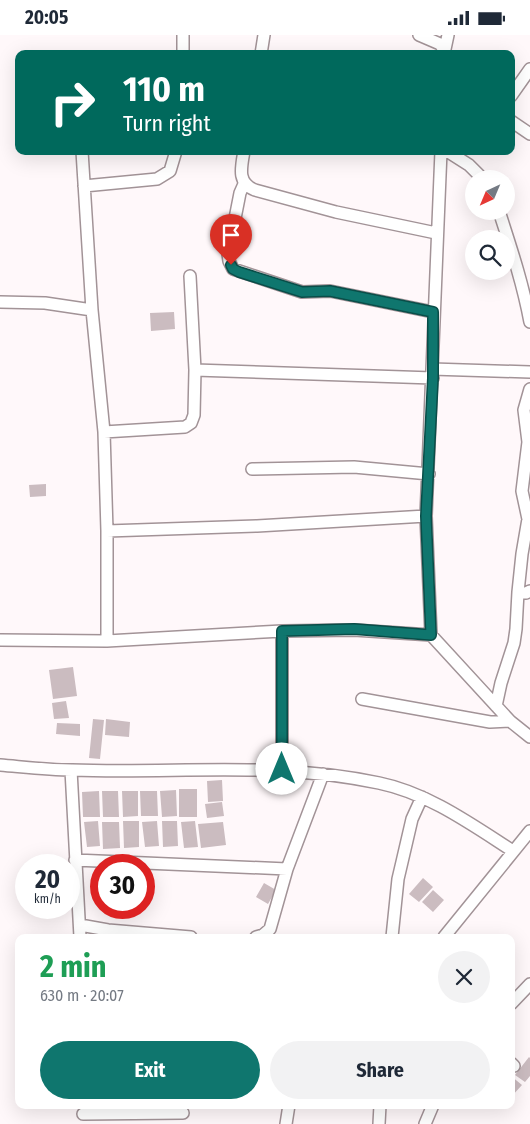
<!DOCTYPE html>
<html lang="en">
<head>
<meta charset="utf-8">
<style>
	body { margin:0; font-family:"Fira Sans Condensed",sans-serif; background:#f2f2f3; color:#1f2937; height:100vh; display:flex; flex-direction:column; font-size:19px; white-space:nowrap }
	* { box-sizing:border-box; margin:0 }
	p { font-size:16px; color:#747a83 }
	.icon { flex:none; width:28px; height:28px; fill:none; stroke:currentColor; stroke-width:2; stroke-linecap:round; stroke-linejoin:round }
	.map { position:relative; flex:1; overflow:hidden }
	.details { position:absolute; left:15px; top:899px; width:500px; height:175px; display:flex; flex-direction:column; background:#fff; border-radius:10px; box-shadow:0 5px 20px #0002 }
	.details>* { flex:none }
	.hud { position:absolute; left:15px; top:15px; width:500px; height:105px; border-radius:10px; box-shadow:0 5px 20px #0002; background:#00695c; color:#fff; overflow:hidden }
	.needle { width:32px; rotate:224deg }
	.buttons { position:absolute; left:465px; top:135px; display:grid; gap:10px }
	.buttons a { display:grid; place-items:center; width:50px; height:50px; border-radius:50%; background:#fff; box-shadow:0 5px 20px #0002; font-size:25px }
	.speed { position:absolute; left:15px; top:819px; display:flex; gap:10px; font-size:25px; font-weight:700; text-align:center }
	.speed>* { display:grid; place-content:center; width:65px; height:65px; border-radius:50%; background:#fff; box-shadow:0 5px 20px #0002; line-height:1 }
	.speed small { font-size:12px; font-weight:400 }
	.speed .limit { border:8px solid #d22; background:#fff; color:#111 }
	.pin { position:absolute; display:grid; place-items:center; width:42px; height:42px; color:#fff; margin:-51px -21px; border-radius:50% 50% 50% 0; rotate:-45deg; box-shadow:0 0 5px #0007 }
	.pin .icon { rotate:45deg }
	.me { position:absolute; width:55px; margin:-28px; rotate:0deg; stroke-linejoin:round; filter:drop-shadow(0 0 4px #0008) }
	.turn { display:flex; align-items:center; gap:18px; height:105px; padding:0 25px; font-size:22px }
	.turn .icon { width:65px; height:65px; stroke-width:2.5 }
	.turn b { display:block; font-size:35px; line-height:42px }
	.round { display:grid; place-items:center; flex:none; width:52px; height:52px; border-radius:26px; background:#f2f2f3 }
	.headline { display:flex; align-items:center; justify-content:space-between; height:85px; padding:0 25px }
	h1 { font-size:30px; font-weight:700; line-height:38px; color:#1e9e55 }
	.primary-button { display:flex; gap:10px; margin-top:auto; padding:10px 25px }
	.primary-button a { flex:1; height:58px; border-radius:30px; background:#0f766e; color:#fff; font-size:20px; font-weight:700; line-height:58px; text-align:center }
	.primary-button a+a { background:#f2f2f3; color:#1f2937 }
	.status { display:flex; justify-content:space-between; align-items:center; height:35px; padding:0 25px; background:#fff; direction:ltr }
	.status svg { height:14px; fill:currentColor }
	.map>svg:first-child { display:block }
</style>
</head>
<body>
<div class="status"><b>20:05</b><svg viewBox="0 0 49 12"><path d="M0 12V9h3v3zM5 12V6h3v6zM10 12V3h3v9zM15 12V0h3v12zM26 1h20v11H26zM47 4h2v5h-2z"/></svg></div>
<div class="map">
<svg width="530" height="1089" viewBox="0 0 530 1089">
	<rect width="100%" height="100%" fill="#fff8fa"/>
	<path fill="#cbbcc0" d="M174,277L175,294L151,296L150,278Z
		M46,449V461L30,462L29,450Z
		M73,632L77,661L53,664L49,635Z
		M66,666L69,683L54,684L52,668Z
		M93,684L104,685L100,724L89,723Z
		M106,684L130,687L129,702L105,700Z
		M57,688L80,689V701L56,699Z
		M222,745L223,766L208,767L207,746Z
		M179,754H197V782H179Z
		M176,755L177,781L162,782L160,756Z
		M99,756L100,782H83L82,757Z
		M102,756H118L119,782H103Z
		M122,756H138V781L123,782Z
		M140,756H157L158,781H141Z
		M222,767L224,781L207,783L205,769Z
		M98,786L100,811L87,812L84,787Z
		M123,786H139V812L124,813Z
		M157,786L159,811L145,812L142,787Z
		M162,786H177L178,811L163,812Z
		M195,786L198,812L184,813L181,787Z
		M102,787H119L120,813L103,814Z
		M223,787L226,810L201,813L198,789Z
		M423,843L433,852L419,867L409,859Z
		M264,848L276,855L268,869L256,862Z
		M433,855L444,865L433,877L422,867Z
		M529,1022L530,1023V1041L525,1047L515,1040Z
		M511,1041L522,1050L511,1062Z"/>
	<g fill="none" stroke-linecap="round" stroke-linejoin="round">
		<defs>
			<path id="minor" d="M419,0L440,9L447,19
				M445,14L448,0
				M183,19V0
				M261,19L264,0
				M511,61L530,34
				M511,86L530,99
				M82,116L92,275
				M244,116C241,133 237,148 255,155L336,177L436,198
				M441,116L426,481L431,600L510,686L530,702
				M447,116L469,130L483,144
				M244,149L240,158L228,219L229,226L233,234L302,257L330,256L433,277
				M84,151L157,144L170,136L176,116
				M499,176C511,213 523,249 530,287
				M0,267L45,268L92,275L104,397L107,496L257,491L426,481
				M432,334L530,337
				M195,335L433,343
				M104,397L185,392L191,388L194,380L195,335L190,241
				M252,434L354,432L429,439
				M107,496V606
				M518,557L522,519L528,484L522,456L528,407L524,375L530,354
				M0,605L107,606L282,596L354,595L431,600
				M362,664L490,687L510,686
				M496,671L501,648L514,608L516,594L518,557L526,558L530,556
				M0,730C24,732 48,735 72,735C174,739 277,726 379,748C428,758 471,789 513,816
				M282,734V596
				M71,735L80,902
				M75,825L287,834
				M80,890L108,895L191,902
				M256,902L263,900L270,894L287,834L323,739
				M392,902L398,844L402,827L412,784L422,762
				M444,902L530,796
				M511,969L530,949
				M511,1028L514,1031
				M83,1079L183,1078
				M286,1089L289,1070
				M379,1089L380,1070
				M425,1089L433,1070"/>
		</defs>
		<use href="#minor" stroke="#a29397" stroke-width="14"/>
		<use href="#minor" stroke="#fff" stroke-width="11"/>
	</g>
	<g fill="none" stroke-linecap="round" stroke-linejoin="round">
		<defs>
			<path id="route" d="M231,230L233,234L239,237L302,257L330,256L433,277V343L426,481L431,600L354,594L282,596V734"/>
		</defs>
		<use href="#route" stroke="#0a4d48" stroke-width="12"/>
		<use href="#route" stroke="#0f766e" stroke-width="9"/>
	</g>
</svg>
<div class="buttons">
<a><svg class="needle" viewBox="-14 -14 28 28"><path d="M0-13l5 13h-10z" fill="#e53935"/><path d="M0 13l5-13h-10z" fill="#747a83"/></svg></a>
<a><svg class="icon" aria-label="search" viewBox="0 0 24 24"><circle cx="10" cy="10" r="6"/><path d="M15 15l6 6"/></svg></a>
</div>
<div class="speed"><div>20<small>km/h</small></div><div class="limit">30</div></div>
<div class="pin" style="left:231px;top:230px;background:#d93025"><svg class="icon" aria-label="arrive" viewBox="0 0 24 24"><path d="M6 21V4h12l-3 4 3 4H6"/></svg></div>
<svg class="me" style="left:282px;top:734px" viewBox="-20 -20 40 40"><circle r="19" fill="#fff"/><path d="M0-13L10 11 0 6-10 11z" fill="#0f766e"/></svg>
<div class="hud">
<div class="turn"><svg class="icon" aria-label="right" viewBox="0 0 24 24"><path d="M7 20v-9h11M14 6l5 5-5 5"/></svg><div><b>110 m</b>Turn right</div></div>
</div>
<section class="details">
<div class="headline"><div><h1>2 min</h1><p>630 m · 20:07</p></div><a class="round"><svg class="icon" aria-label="close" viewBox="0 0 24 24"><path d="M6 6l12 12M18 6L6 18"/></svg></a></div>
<div class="primary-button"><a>Exit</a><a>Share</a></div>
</section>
</div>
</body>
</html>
